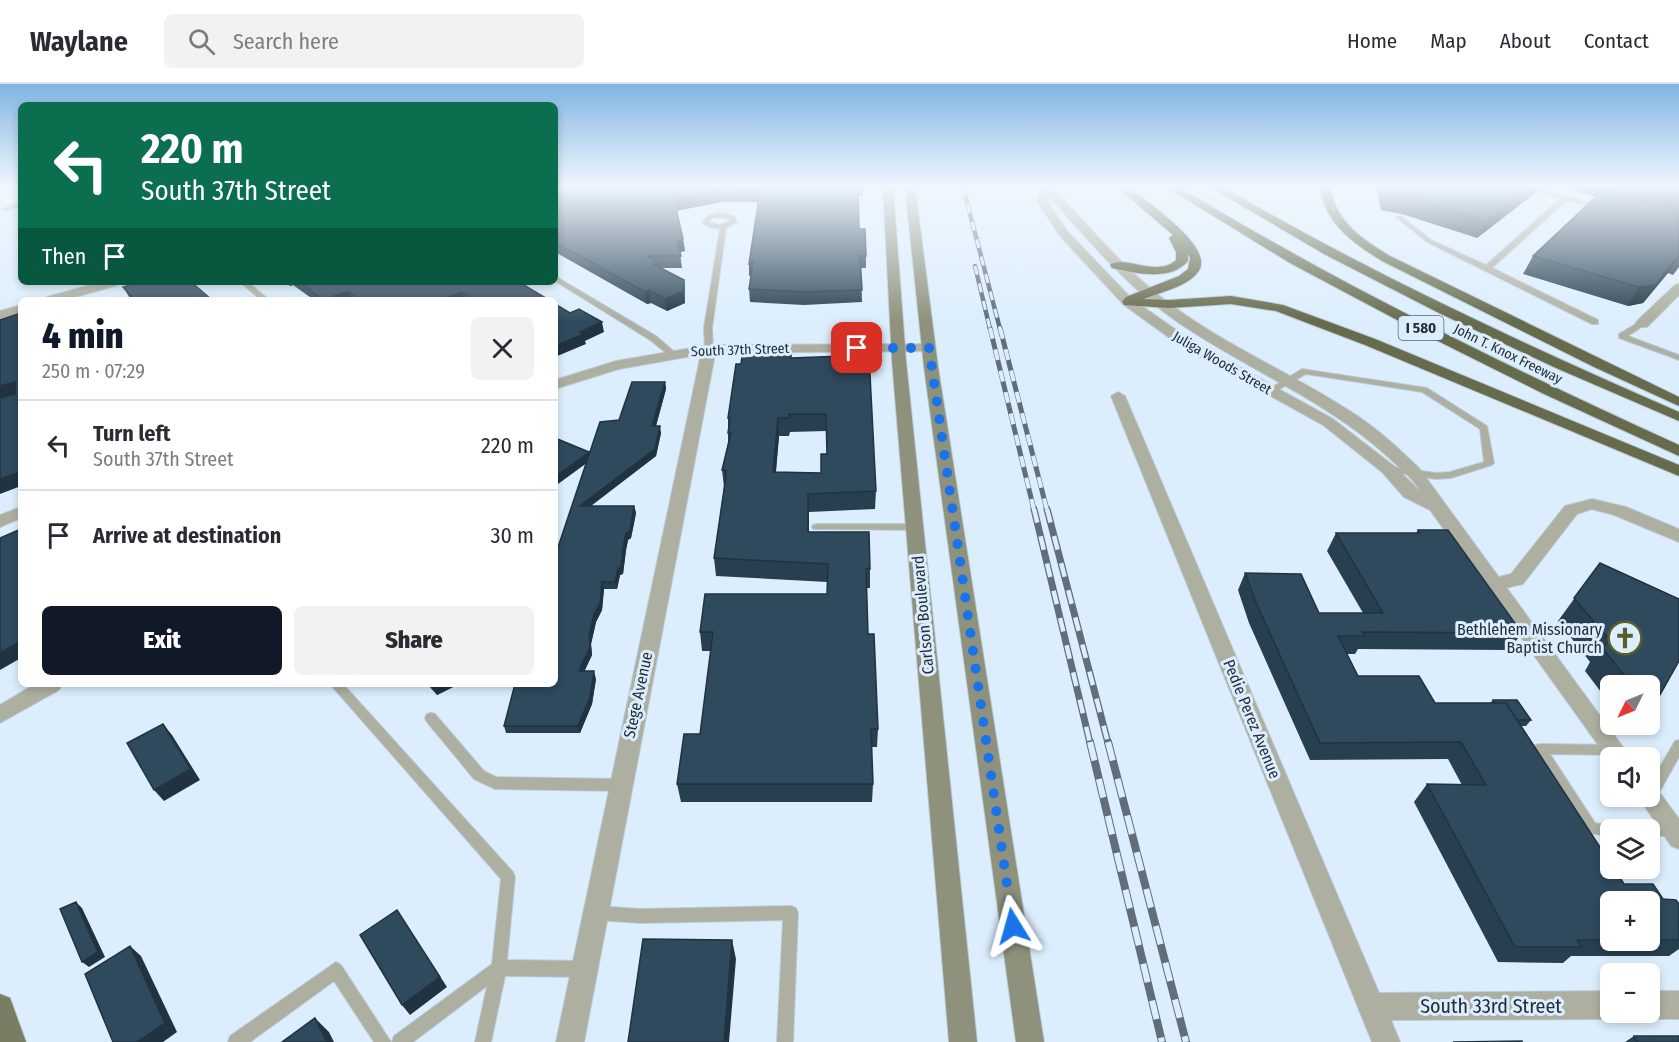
<!DOCTYPE html>
<html lang="en">
<head>
<meta charset="utf-8">
<style>
	body { margin:0; font-family:"Fira Sans Condensed",sans-serif; background:#f2f2f3; color:#2b2b33; height:100vh; display:flex; flex-direction:column; font-size:22px; white-space:nowrap }
	* { box-sizing:border-box; margin:0 }
	p { font-size:20px; color:#7c7c81 }
	.icon { flex:none; width:33px; height:33px; fill:none; stroke:currentColor; stroke-width:2; stroke-linecap:round; stroke-linejoin:round }
	.map { position:relative; flex:1; overflow:hidden }
	.details { position:absolute; left:18px; top:213px; width:540px; height:390px; display:flex; flex-direction:column; background:#fff; border-radius:9px; box-shadow:0 3px 9px #0003 }
	.details>* { flex:none }
	.guide { position:absolute; left:18px; top:18px; width:540px; height:183px; border-radius:9px; box-shadow:0 3px 9px #0003; background:#0b6e4f; color:#fff; overflow:hidden }
	.needle { width:39px; rotate:227deg }
	.tools { position:absolute; left:1600px; top:591px; display:grid; gap:12px }
	.tools a { display:grid; place-items:center; width:60px; height:60px; border-radius:9px; background:#fff; box-shadow:0 3px 9px #0003; font-size:30px }
	.pin { position:absolute; display:grid; place-items:center; width:51px; height:51px; color:#fff; margin:-26px; border-radius:12px; box-shadow:0 3px 9px #0006 }
	.me { position:absolute; width:66px; margin:-33px; rotate:352deg; stroke-linejoin:round; filter:drop-shadow(0 0 4px #0008) }
	.turn { display:flex; align-items:center; gap:21px; height:126px; padding:0 24px; font-size:27px }
	.turn .icon { width:78px; height:78px; stroke-width:2.5 }
	.turn b { display:block; font-size:42px; line-height:51px }
	.then { display:flex; align-items:center; height:57px; padding:0 24px; background:#0003; gap:12px; font-size:22px }
	.round { display:grid; place-items:center; flex:none; width:63px; height:63px; border-radius:9px; background:#f2f2f3 }
	.summary { display:flex; align-items:center; justify-content:space-between; height:102px; padding:0 24px }
	h1 { font-size:36px; font-weight:800; line-height:45px; color:#111827 }
	.primary-button { display:flex; gap:12px; margin-top:auto; padding:12px 24px }
	.primary-button a { flex:1; height:69px; border-radius:9px; background:#111827; color:#fff; font-size:24px; font-weight:800; line-height:69px; text-align:center }
	.primary-button a+a { background:#f2f2f3; color:#2b2b33 }
	ul { padding:0; list-style:none }
	li { display:flex; align-items:center; gap:18px; height:90px; padding:0 24px; border-top:2px solid #e1e1e2 }
	li div { flex:1 }
	li b { display:block; font-size:22px }
	li em { font-style:normal }
	header { display:flex; align-items:center; gap:36px; box-sizing:border-box; height:84px; padding:0 30px; background:#fff; border-bottom:2px solid #e1e1e2 }
	header strong { font-size:28px }
	nav { display:flex; gap:33px; margin-inline-start:auto; font-size:21px }
	.search { width:420px; height:54px; background:#f2f2f3; display:flex; align-items:center; gap:15px; box-sizing:border-box; padding:0 21px; border-radius:9px; color:#7c7c81; font-size:22px }
	.map>svg:first-child { display:block }
</style>
</head>
<body>
<header>
<strong>Waylane</strong>
<div class="search"><svg class="icon" aria-label="search" viewBox="0 0 24 24"><circle cx="10" cy="10" r="6"/><path d="M15 15l6 6"/></svg>Search here</div>
<nav><a>Home</a><a>Map</a><a>About</a><a>Contact</a></nav>
</header>
<div class="map">
<svg width="1679" height="958" viewBox="0 0 1679 958">
	<rect width="100%" height="100%" fill="#dceefd"/>
	<g fill="none" stroke-linecap="round" stroke-linejoin="round">
		<defs>
			<path id="service" d="M1523,103H1535L1603,123L1600,125L1567,116L1492,184L1598,236V240H1592L1427,158L1396,133L1401,132L1431,156L1486,181L1561,114Z
				M21,118V122L5,127L2,125Z
				M719,129L734,132L737,138L726,144L712,244L713,265L709,267L705,265L704,244L720,145L709,143L702,138L708,132ZM719,133L729,135L731,137L719,141L709,138L712,134Z
				M555,192L656,252L677,270L673,272H670L650,256L555,197Z
				M240,198H248L269,216H261Z
				M1639,238L1646,240L1628,252L1679,271V276L1619,254V250Z
				M1302,285L1427,304L1487,342L1494,379L1492,381L1451,394L1436,395L1385,387L1383,385L1385,383L1388,382L1436,389L1450,388L1484,378L1480,345L1422,308L1306,290L1273,309H1267L1266,307Z
				M817,440H915L920,443L915,446L813,445L812,443L813,441Z
				M330,600H343L513,788L515,793L507,876L584,877L589,880L592,885L589,890L584,893L505,892L491,958H475L487,902L413,958H392L394,952L492,880L501,795Z
				M431,629L435,630L484,687L496,693L620,695L625,697L627,701L625,705L620,707L495,705L474,695L427,638L425,634L427,630Z
				M1679,656V673L1655,716L1650,718L1645,716L1644,712H1650V700L1675,657Z
				M1540,660L1615,661L1620,662L1621,666L1620,670L1615,671L1550,670L1595,739L1616,742L1618,746H1611V752L1586,749L1535,669L1534,665L1535,661Z
				M1650,740H1673L1678,742V750L1673,752H1650V746H1643L1645,742Z
				M596,822L641,825L791,822L796,824L798,829L793,958H777L783,836L641,839L596,836L591,834L589,829L591,824Z
				M336,878L341,881L391,958H374L334,897L250,958H228L230,952Z"/>
			<path id="minor" d="M101,198H120L118,201L65,216H45L47,213Z
				M1679,200V211L1647,243H1637L1635,240L1637,237L1675,201Z
				M21,221V229L0,235V227Z
				M709,261L716,265L584,958H556L702,265Z
				M1118,308L1125,312L1379,909L1611,907V928H1621V931L1611,935L1391,936L1400,958H1372L1111,312Z
				M1592,415L1626,423L1679,445V458L1614,431L1592,425L1577,430L1523,500L1493,507L1486,506L1484,501L1486,496L1511,490L1565,422Z
				M21,423V434L0,443V431Z
				M1650,907H1679V935H1650L1640,931V928H1650Z"/>
			<path id="tertiary" d="M1041,103H1052C1095,149 1134,197 1187,232C1241,269 1302,295 1356,331C1379,346 1399,365 1419,384L1631,674H1611V679L1430,426L1404,413L1382,388L1323,341L1182,263L1124,221L1060,152L1037,117ZM1049,112C1090,158 1128,204 1179,239C1247,285 1325,316 1387,372C1399,383 1412,393 1421,408L1394,382L1333,335L1192,257L1132,215L1068,148L1047,117Z
				M929,260L936,264L934,267L709,269L619,285L555,305V296L616,277L709,261Z
				M35,600H62L59,606L0,639V621Z
				M1650,702L1657,705L1679,735V765L1671,762L1638,712H1650Z"/>
			<path id="secondary" d="M883,103H893L906,277L977,958H949L892,277Z
				M905,103H915L938,283L1044,958H1016L924,283Z"/>
			<path id="primary" d="M0,910L10,914L26,958H0Z"/>
			<path id="motorway" d="M1117,103H1129C1145,117 1217,164 1198,188C1187,203 1160,208 1144,215L1169,216L1231,212L1283,221L1375,255L1679,381V392L1365,261L1276,227L1231,220L1169,224L1124,221L1122,218L1126,213L1179,192L1188,185L1190,174L1188,170V177C1170,198 1135,189 1112,184L1110,181C1123,170 1157,194 1176,176V168L1169,154L1173,151Z
				M1166,103H1179C1340,201 1508,283 1679,361V372L1544,310L1416,246L1290,179Z
				M1210,103H1223C1370,189 1523,260 1679,328V337L1556,284L1439,229L1324,170Z
				M1320,103H1330C1336,138 1362,155 1390,172L1679,313V322L1594,283L1382,177C1353,159 1325,140 1320,103Z"/>
		</defs>
		<use href="#service" stroke="#bbcbd9" stroke-width="2"/>
		<use href="#minor" stroke="#bbcbd9" stroke-width="2"/>
		<use href="#tertiary" stroke="#bbcbd9" stroke-width="2"/>
		<use href="#secondary" stroke="#bbcbd9" stroke-width="2"/>
		<use href="#primary" stroke="#bbcbd9" stroke-width="2"/>
		<use href="#motorway" stroke="#bbcbd9" stroke-width="2"/>
		<use href="#service" fill="#adafa0" fill-rule="evenodd"/>
		<use href="#minor" fill="#adafa0" fill-rule="evenodd"/>
		<use href="#tertiary" fill="#adafa0" fill-rule="evenodd"/>
		<use href="#secondary" fill="#8e927c" fill-rule="evenodd"/>
		<use href="#primary" fill="#797d62" fill-rule="evenodd"/>
		<use href="#motorway" fill="#666b4c" fill-rule="evenodd"/>
		<defs>
			<path id="rail-far3" d="M963,103L1000,245
				M975,182L990,245"/>
			<path id="rail-far2" d="M990,244L1034,426
				M1000,244L1047,426"/>
			<path id="rail-far1" d="M1034,425L1090,659
				M1047,425L1108,659"/>
			<path id="rail" d="M1090,658L1162,958
				M1108,658L1186,958"/>
		</defs>
		<use href="#rail-far3" stroke="#616e79" stroke-width="4.5"/>
		<use href="#rail-far2" stroke="#616e79" stroke-width="5"/>
		<use href="#rail-far1" stroke="#616e79" stroke-width="7"/>
		<use href="#rail" stroke="#616e79" stroke-width="8"/>
		<use href="#rail-far3" stroke="#dceefd" stroke-width="3" stroke-dasharray="9" stroke-linecap="butt"/>
		<use href="#rail-far2" stroke="#dceefd" stroke-width="4" stroke-dasharray="11" stroke-linecap="butt"/>
		<use href="#rail-far1" stroke="#dceefd" stroke-width="4.5" stroke-dasharray="14" stroke-linecap="butt"/>
		<use href="#rail" stroke="#dceefd" stroke-width="6" stroke-dasharray="19" stroke-linecap="butt"/>
	</g>
	<path fill="#283f50" fill-rule="evenodd" d="M565,103H863V112H858L859,145L866,172V184H861L862,218L804,221L750,218L749,205L751,191L749,192L758,118H721L676,127L683,155L685,167L680,168L682,184H663V185L684,196L685,219L667,227L651,219L647,220L555,168V106Z
		M1376,103H1538L1535,109L1477,154L1402,130L1381,126Z
		M1560,103H1679V183L1673,191L1668,189L1643,219L1628,222L1523,190L1533,172L1596,113Z
		M285,198H519L549,216H314L293,201L290,202Z
		M123,203L212,216H131Z
		M785,265V271L791,274L876,407L875,425L809,428V448L870,485V504H866L868,550L878,645L877,663H871L873,700L872,718H681L677,700L700,650L711,567H702L700,548L827,510V498L716,492L714,474L724,403L722,386L728,359V334L741,280ZM826,347L827,370L821,389L776,388L779,352H789L790,348Z
		M665,298L666,305L656,342L661,349L656,372L591,422H634L636,429L631,454L628,456L626,466L623,490L620,491L617,505H604L602,526L596,538L591,560L592,571L584,587L596,595L592,620L580,649H506L504,642L586,379L555,402L589,368L619,336Z
		M1418,446L1522,549L1509,566L1358,565L1355,570H1347L1358,592L1435,619H1490L1493,616L1531,636L1526,642H1521L1624,800L1663,815L1679,820V865L1669,872H1571L1563,879L1498,878L1414,718L1427,700L1462,701L1448,675L1310,676L1249,539L1238,506L1245,489L1319,529H1363L1327,467L1336,449H1416Z
		M1600,479L1679,515V577L1650,628V602H1611V621L1585,587L1590,578L1558,537Z
		M427,600H459L437,611Z
		M1626,640H1638L1631,647Z
		M1634,952L1679,958H1625Z"/>
	<path fill="#213341" d="M1529,103H1538L1535,109L1477,154L1486,137Z
		M720,106L721,118L675,127L674,116Z
		M683,155L685,167L679,168L677,156Z
		M1679,171L1668,189L1643,219L1628,222L1639,203Z
		M753,178L754,190L749,192V180Z
		M684,196L685,219L667,227L665,215Z
		M288,198H292L293,201L290,202Z
		M649,206L651,219L647,220L645,208Z
		M348,207L352,216H323Z
		M462,208L465,216H440Z
		M602,238L604,248L585,257L586,260L555,273V262L580,248Z
		M15,298L21,310L0,315V302Z
		M665,298L666,305L654,349L652,342Z
		M778,334L779,352L774,406L773,388Z
		M660,342L661,349L656,372L581,429L580,422Z
		M589,368L591,376L555,402V393Z
		M21,388V402L0,410V395Z
		M634,422L636,429L631,454L628,456L626,466L623,490L620,491L617,505L615,498L624,459Z
		M602,498L604,505L602,526L596,538L591,560L592,571L581,595L579,587L589,552Z
		M21,557V574L0,586V569Z
		M594,587L596,595L592,620L580,649L578,642Z
		M441,600H459L437,611L434,604Z
		M163,640L172,651L200,696L164,717L154,706Z
		M76,818L82,824L105,873L89,883L82,878Z
		M397,826L447,903L410,931L402,921Z
		M732,856L736,875L729,958H724Z
		M130,862L141,872L177,948L163,958H137Z
		M315,934L329,948L334,958H327Z"/>
	<path fill="#2f495d" stroke="#213341" stroke-width="1.5" fill-rule="evenodd" d="M565,103H858L859,145H865L866,172H860L862,206L804,208L749,205L753,178L749,180L760,107L720,106L674,116L683,155L677,156L681,172H647L663,180H653L684,196V207L665,215L649,206L645,208L555,158V106Z
		M1386,103H1529L1486,137L1410,113L1387,109Z
		M1619,103H1679V119Z
		M1601,108L1679,127V171L1655,201L1639,203L1533,172Z
		M138,198H191L212,216H135L123,203Z
		M299,198H519L549,216H475L462,208L440,216H360L348,207L323,216Z
		M555,220L570,229L579,225L602,238L580,248L584,250L555,262Z
		M21,229V388L0,395V314L15,310V298L0,302V236Z
		M750,265H785L784,271H791V274L869,271L876,407L808,410V448H869L870,485H866L868,550H874L878,645H871L873,700H677L684,650H700L713,548H700L705,510H827L828,480L714,474L726,392V386H722L731,349H728L730,334H728L736,280H741L742,272L749,270ZM789,330H826L827,370H821V389L773,388L778,334H789Z
		M632,298H665L652,342H660L655,365L580,422H634L630,447L626,449L624,459L621,483L618,484L615,498H602L600,519L594,530L589,552L590,563L579,587H594L590,613L578,642H504L515,600H555V472L600,338L619,336Z
		M555,354L589,368L555,393Z
		M21,445V557L0,569V454Z
		M1418,446H1448L1522,549L1362,548L1365,552H1338L1358,592H1419L1435,619H1506L1611,780V784H1614L1624,800H1653L1663,815L1676,816L1679,820V838L1678,837L1679,839V856H1650V818H1611V856H1577L1582,863H1515L1427,700L1486,701L1461,658L1320,659L1257,521L1245,489L1301,490L1319,529H1383L1336,449H1420Z
		M1600,479L1679,515V577L1652,625L1650,623V602H1633L1603,565L1609,555L1574,514Z
		M430,600H441L434,604Z
		M1493,616H1517L1531,636H1517L1506,619H1495Z
		M163,640L191,685L154,706L127,659Z
		M76,818L98,868L82,878L60,825Z
		M397,826L440,893L402,921L360,851Z
		M643,855L732,856L724,958H628Z
		M130,862L165,939L137,958H113L85,890Z
		M315,934L327,958H282Z
		M1634,952H1679V958H1637Z
		M1522,957V958H1453Z"/>
	<linearGradient id="sky" x2="0" y2="1"><stop stop-color="#81b4e2"/><stop offset="0.43" stop-color="#eff7fe"/><stop offset="1" stop-color="#eff7fe" stop-opacity="0"/></linearGradient>
	<rect width="1679" height="238" fill="url(#sky)"/>
	<g fill="none" stroke-linecap="round" stroke-linejoin="round">
		<path stroke="#1a73e8" stroke-width="10" stroke-dasharray="0 18" d="M857,264H929L1013,842"/>
	</g>
	<defs>
		<symbol id="church-ring" viewBox="-11 -11 22 22"><circle r="9.5" fill="#dceefd" stroke="#575d2b" stroke-width="1.5"/><path d="M-1.2-6h2.4v3.5h3.3v2.4h-3.3V6h-2.4V-.1h-3.3v-2.4h3.3Z" fill="#575d2b"/></symbol>
	</defs>
	<g fill-rule="evenodd">
		<use href="#church-ring" x="1606" y="535" width="38" height="38"/>
	</g>
	<g text-anchor="middle" dominant-baseline="central" stroke-width="6" stroke-linejoin="round" paint-order="stroke">
		<g font-size="14" fill="#232e37" stroke="#dceefd">
			<text transform="translate(740 266) rotate(-2)">South 37th Street</text>
			<text transform="translate(1508 270) rotate(26)">John T. Knox Freeway</text>
			<text transform="translate(1222 279) rotate(30)">Juliga Woods Street</text>
		</g>
		<rect fill="#dceefd" stroke="#5a6872" stroke-width="1.5" x="1398.5" y="232" width="45" height="24" rx="4.5"/>
		<g font-size="15" font-weight="bold" fill="#232e37">
			<text x="1421" y="244">I 580</text>
		</g>
		<g font-size="16" fill="#232e37" stroke="#dceefd">
			<text transform="translate(923 531) rotate(-95)">Carlson Boulevard</text>
			<text transform="translate(638 611) rotate(-78)">Stege Avenue</text>
			<text transform="translate(1252 635) rotate(68)">Pedie Perez Avenue</text>
		</g>
		<g font-size="16" fill="#232e37" stroke="#dceefd" text-anchor="end">
			<text x="1602" y="545">Bethlehem Missionary<tspan x="1602" dy="18">Baptist Church</tspan></text>
		</g>
		<g font-size="20" fill="#232e37" stroke="#dceefd">
			<text x="1491" y="922">South 33rd Street</text>
		</g>
	</g>
</svg>
<div class="tools">
<a><svg class="needle" viewBox="-14 -14 28 28"><path d="M0-13l5 13h-10z" fill="#e53935"/><path d="M0 13l5-13h-10z" fill="#7c7c81"/></svg></a>
<a><svg class="icon" aria-label="sound" viewBox="0 0 24 24"><path d="M4 9h4l5-4v14l-5-4H4zM17 9q2 3 0 6"/></svg></a>
<a><svg class="icon" aria-label="layers" viewBox="0 0 24 24"><path d="M12 4l9 5-9 5-9-5zM3 14l9 5 9-5"/></svg></a>
<a>+</a>
<a>−</a>
</div>
<div class="pin" style="left:857px;top:264px;background:#d93025"><svg class="icon" aria-label="arrive" viewBox="0 0 24 24"><path d="M6 21V4h12l-3 4 3 4H6"/></svg></div>
<svg class="me" style="left:1013px;top:842px" viewBox="-20 -20 40 40"><path d="M0-17L14 15 0 8-14 15z" fill="#1a73e8" stroke="#fff" stroke-width="4"/></svg>
<div class="guide">
<div class="turn"><svg class="icon" aria-label="left" viewBox="0 0 24 24"><path d="M17 20v-9H6M10 6l-5 5 5 5"/></svg><div><b>220 m</b>South 37th Street</div></div>
<div class="then">Then<svg class="icon" aria-label="arrive" viewBox="0 0 24 24"><path d="M6 21V4h12l-3 4 3 4H6"/></svg></div>
</div>
<section class="details">
<div class="summary"><div><h1>4 min</h1><p>250 m · 07:29</p></div><a class="round"><svg class="icon" aria-label="close" viewBox="0 0 24 24"><path d="M6 6l12 12M18 6L6 18"/></svg></a></div>
<ul>
<li><svg class="icon" aria-label="left" viewBox="0 0 24 24"><path d="M17 20v-9H6M10 6l-5 5 5 5"/></svg><div><b>Turn left</b><p>South 37th Street</p></div><em>220 m</em></li>
<li><svg class="icon" aria-label="arrive" viewBox="0 0 24 24"><path d="M6 21V4h12l-3 4 3 4H6"/></svg><div><b>Arrive at destination</b></div><em>30 m</em></li>
</ul>
<div class="primary-button"><a>Exit</a><a>Share</a></div>
</section>
</div>
</body>
</html>
